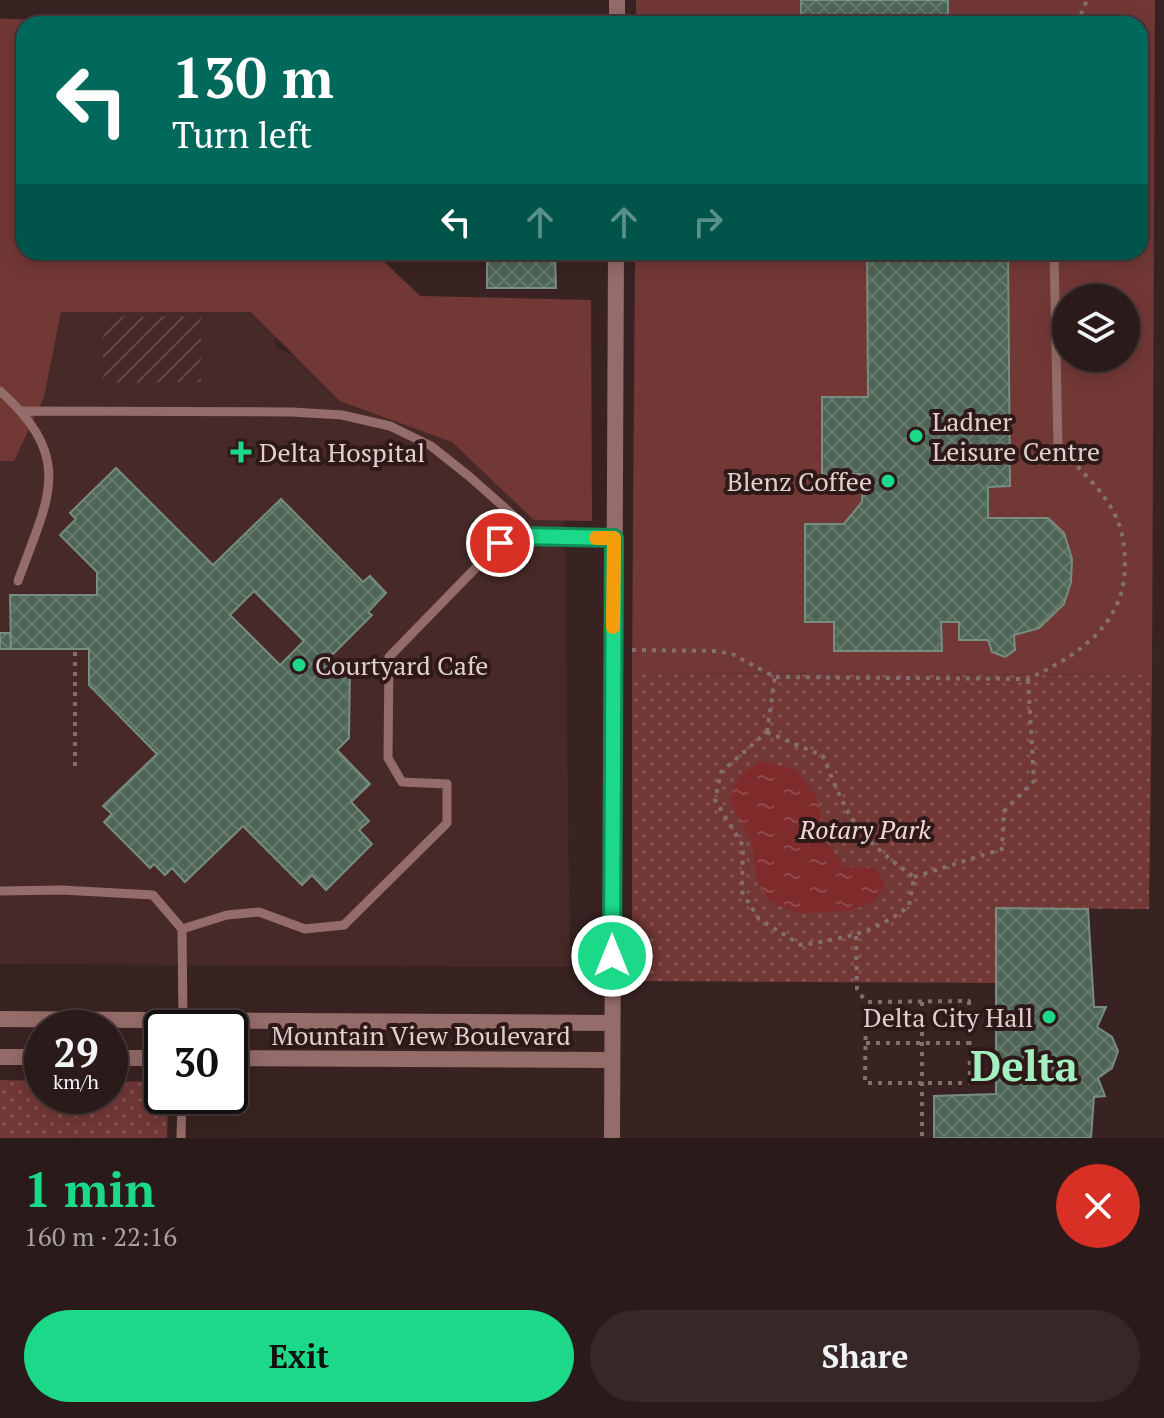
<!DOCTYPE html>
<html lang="en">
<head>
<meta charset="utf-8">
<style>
	body { margin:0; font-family:"PT Serif",serif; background:#372727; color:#f1f3f6; height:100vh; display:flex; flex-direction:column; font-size:30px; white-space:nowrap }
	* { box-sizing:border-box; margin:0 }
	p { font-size:26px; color:#a6a1a2 }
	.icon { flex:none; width:44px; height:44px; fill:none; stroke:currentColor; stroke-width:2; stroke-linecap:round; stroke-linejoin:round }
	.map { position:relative; height:1138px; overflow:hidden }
	.sheet { display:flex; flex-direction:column; background:#2b1a1a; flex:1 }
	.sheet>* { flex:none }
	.guide { position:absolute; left:16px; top:16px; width:1132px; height:244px; border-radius:24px; box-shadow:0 4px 20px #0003,0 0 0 2px #473839; background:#00695c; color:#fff; overflow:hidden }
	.buttons { position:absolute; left:1052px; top:284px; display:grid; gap:16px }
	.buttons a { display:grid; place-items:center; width:88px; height:88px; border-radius:50%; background:#2b1a1a; box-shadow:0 4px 20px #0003,0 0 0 2px #473839; font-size:40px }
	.speed { position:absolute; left:24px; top:1010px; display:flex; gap:16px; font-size:40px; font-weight:700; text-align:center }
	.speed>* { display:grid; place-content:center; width:104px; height:104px; border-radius:50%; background:#2b1a1a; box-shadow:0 4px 20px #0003,0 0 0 2px #473839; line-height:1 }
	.speed small { font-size:20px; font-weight:400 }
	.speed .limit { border:4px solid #111; border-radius:12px; background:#fff; color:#111 }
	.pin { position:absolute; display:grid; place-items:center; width:68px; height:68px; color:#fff; margin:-34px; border:4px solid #fff; border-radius:50%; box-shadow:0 2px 8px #0007 }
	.me { position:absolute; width:88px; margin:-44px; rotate:0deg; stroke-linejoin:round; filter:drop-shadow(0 0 6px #0008) }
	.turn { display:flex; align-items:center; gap:28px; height:168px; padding:0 24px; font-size:36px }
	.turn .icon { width:104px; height:104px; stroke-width:2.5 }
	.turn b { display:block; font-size:56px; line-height:68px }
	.lanes { display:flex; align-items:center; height:76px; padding:0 24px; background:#0003; justify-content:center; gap:40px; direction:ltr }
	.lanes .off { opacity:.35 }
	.round { display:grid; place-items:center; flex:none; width:84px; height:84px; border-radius:42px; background:#372727 }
	.headline { display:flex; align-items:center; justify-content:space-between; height:136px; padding:0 24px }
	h1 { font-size:48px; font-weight:700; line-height:60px; color:#1bd988 }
	.button { display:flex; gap:16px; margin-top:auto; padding:16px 24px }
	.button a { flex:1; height:92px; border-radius:48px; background:#1bd988; color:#111; font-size:32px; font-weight:700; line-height:92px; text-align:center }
	.button a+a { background:#372727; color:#f1f3f6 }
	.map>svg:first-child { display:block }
</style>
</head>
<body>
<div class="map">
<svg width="1164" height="1138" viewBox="0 0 1164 1138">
	<defs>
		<pattern id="industrial-furrows" width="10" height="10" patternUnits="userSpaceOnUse" patternTransform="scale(2)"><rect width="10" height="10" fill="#472a28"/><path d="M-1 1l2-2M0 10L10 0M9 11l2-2" fill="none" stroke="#614846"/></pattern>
		<pattern id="park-dots" width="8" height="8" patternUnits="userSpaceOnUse" patternTransform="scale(2)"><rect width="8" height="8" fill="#723836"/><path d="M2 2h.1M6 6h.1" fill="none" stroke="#865452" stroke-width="1.8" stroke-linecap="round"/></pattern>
		<pattern id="water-ripples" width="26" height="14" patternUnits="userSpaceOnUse" patternTransform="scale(2)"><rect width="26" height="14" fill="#7f2b2b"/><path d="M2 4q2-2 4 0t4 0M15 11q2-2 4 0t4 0" fill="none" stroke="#914949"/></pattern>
		<pattern id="building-cross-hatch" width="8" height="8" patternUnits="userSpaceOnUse" patternTransform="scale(2)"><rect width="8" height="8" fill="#4e6557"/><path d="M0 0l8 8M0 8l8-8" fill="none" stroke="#677a6e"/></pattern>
	</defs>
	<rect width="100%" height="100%" fill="#392322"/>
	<path fill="#472a28" d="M0,18L169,24H24V252H279L275,347L400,405L564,500L570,967L0,964Z"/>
	<path fill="url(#industrial-furrows)" d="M201,316V382L103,383V317Z"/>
	<path fill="#723836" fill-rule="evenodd" d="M636,0H1155L1152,675L632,673L635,252H1140V24H636ZM1066,298H1126V358H1066Z
		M0,19L297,22L24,24V252H374L420,296L591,300L592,521L534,520L452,442L340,401L251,312H61L44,397L14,461H0Z"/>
	<path fill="url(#park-dots)" d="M632,673L1152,675L1149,909L996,908L995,983L632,981Z
		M0,1080L42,1081V1096H110V1081L162,1082V1096H168L167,1138H0Z"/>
	<path fill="url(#water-ripples)" d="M759,761L796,769L818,800L824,839L845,867L874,868L886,885L873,903L848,911L798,913L770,902L756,880L752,842L729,799L738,778Z"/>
	<path fill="url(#building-cross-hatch)" stroke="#768d7f" stroke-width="2" fill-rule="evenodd" d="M801,0H948V18L801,16Z
		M487,252H555L556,288H487Z
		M867,252H1008L1010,486L988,487V518H1048L1064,533L1072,559L1071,582L1064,604L1039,628L1014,635L1015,650L1005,657L992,652L988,640H959V622H941L942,651H834V622H805V524H844L862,502L863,474L822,475V397H868Z
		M116,468L213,565L281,499L363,582L370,576L386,593L368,612L372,615L325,662L350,663L349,738L337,750L370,784L351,802L369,821L359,830L372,844L326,890L312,875L302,885L243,826L185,882L172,868L165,875L154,864L150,868L104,822L112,814L103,806L157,754L89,685V649H11L10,595H97V572L60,535L76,519L70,513ZM254,591L304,641L280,665L230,615Z
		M0,633H10L11,649H0Z
		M996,908L1088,909L1094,1007H1106L1097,1027L1112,1037L1118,1051L1112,1068L1098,1078L1105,1096L1094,1097L1091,1138H934V1096L996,1094Z"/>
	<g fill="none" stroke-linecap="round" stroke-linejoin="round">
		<path stroke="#826f6e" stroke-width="4" stroke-dasharray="4 6" stroke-linecap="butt" d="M1077,24L1087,0
			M632,650L716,651L732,654L775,677L1028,679C1077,656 1125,625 1125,565C1125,550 1123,532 1116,517C1105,493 1084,474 1067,455
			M767,732L823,756C849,821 857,836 914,877L909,906C873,934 845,938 801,945L759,919L742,892L743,846L715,800L721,772Z
			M767,732L775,677
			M75,766V652
			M914,877L1002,849L1004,811L1034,781L1028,679
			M856,936L857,989L866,1002
			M969,1001L970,1083H865L866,1002Z
			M922,1002V1138
			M866,1043H970"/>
		<path stroke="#946c69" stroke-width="9" d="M1054,252L1058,446
			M0,391C76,459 48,498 18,581
			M23,411L292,412L342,415L390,426L431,446L470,477L515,517L520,536
			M0,891L62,890L153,895L182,929L227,915L259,912L305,929L344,925L447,823V784L402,782L388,758L389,657L500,543L520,536L614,538
			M182,929L183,1021
			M181,1138L182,1096"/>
		<path stroke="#946c69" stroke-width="16" d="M617,24V0
			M0,1019L612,1023
			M0,1057H42
			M110,1058H162
			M230,1058L612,1060
			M612,1138L616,252"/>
	</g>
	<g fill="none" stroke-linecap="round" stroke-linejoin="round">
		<defs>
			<path id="route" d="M500,543L520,536L614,538L612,956"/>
		</defs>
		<use href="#route" stroke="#128d58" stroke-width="20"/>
		<use href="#route" stroke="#1bd988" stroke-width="14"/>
		<path stroke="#f59e0b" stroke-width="14" d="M596,538H614L613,627"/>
	</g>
	<g fill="#1bd988" stroke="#2f1918" stroke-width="3">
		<circle cx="916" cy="436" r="8"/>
		<path d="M237 440h8v8h8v8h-8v8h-8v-8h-8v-8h8z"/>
		<circle cx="888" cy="481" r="8"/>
		<circle cx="299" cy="665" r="8"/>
		<circle cx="1049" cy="1017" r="8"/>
	</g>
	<g text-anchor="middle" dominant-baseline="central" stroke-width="8" stroke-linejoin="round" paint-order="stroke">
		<g font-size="26" fill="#dfd0ce" stroke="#2f1918" text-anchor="start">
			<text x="932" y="421">Ladner<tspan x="932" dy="30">Leisure Centre</tspan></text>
			<text x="259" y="452">Delta Hospital</text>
			<text x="872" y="481" text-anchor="end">Blenz Coffee</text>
			<text x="315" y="665">Courtyard Cafe</text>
			<text x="1033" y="1017" text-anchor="end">Delta City Hall</text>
		</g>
		<g font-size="26" font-style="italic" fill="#f1d7d4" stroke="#2f1918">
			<text x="865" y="829">Rotary Park</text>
		</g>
		<g font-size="26" fill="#dfd0ce" stroke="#2f1918">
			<text x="421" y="1035">Mountain View Boulevard</text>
		</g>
		<g font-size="42" font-weight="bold" fill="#a2efc1" stroke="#2f1918">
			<text x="1024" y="1065">Delta</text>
		</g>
	</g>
</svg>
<div class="buttons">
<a><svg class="icon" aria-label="layers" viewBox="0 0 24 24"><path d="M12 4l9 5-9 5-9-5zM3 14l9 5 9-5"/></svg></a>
</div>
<div class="speed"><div>29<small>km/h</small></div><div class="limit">30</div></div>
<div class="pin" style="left:500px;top:543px;background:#d93025"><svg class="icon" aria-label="arrive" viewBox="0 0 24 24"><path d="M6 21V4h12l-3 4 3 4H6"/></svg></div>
<svg class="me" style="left:612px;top:956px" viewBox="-20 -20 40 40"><circle r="17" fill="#1bd988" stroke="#fff" stroke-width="3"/><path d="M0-11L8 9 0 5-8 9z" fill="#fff"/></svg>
<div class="guide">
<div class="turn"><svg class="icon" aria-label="left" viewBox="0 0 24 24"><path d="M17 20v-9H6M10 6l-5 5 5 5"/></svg><div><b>130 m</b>Turn left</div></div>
<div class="lanes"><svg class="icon" aria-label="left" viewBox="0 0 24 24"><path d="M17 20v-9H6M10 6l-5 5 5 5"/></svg><svg class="icon off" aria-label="ahead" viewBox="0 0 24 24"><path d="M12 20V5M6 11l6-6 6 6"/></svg><svg class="icon off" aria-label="ahead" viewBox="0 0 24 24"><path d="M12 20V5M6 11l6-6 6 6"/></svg><svg class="icon off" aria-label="right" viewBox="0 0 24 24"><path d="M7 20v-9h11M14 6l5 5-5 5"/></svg></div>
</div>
</div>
<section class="sheet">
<div class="headline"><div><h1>1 min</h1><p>160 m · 22:16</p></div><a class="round" style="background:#d93025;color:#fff"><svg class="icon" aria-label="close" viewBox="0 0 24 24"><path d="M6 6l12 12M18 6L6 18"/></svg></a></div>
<div class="button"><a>Exit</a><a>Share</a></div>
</section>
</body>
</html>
